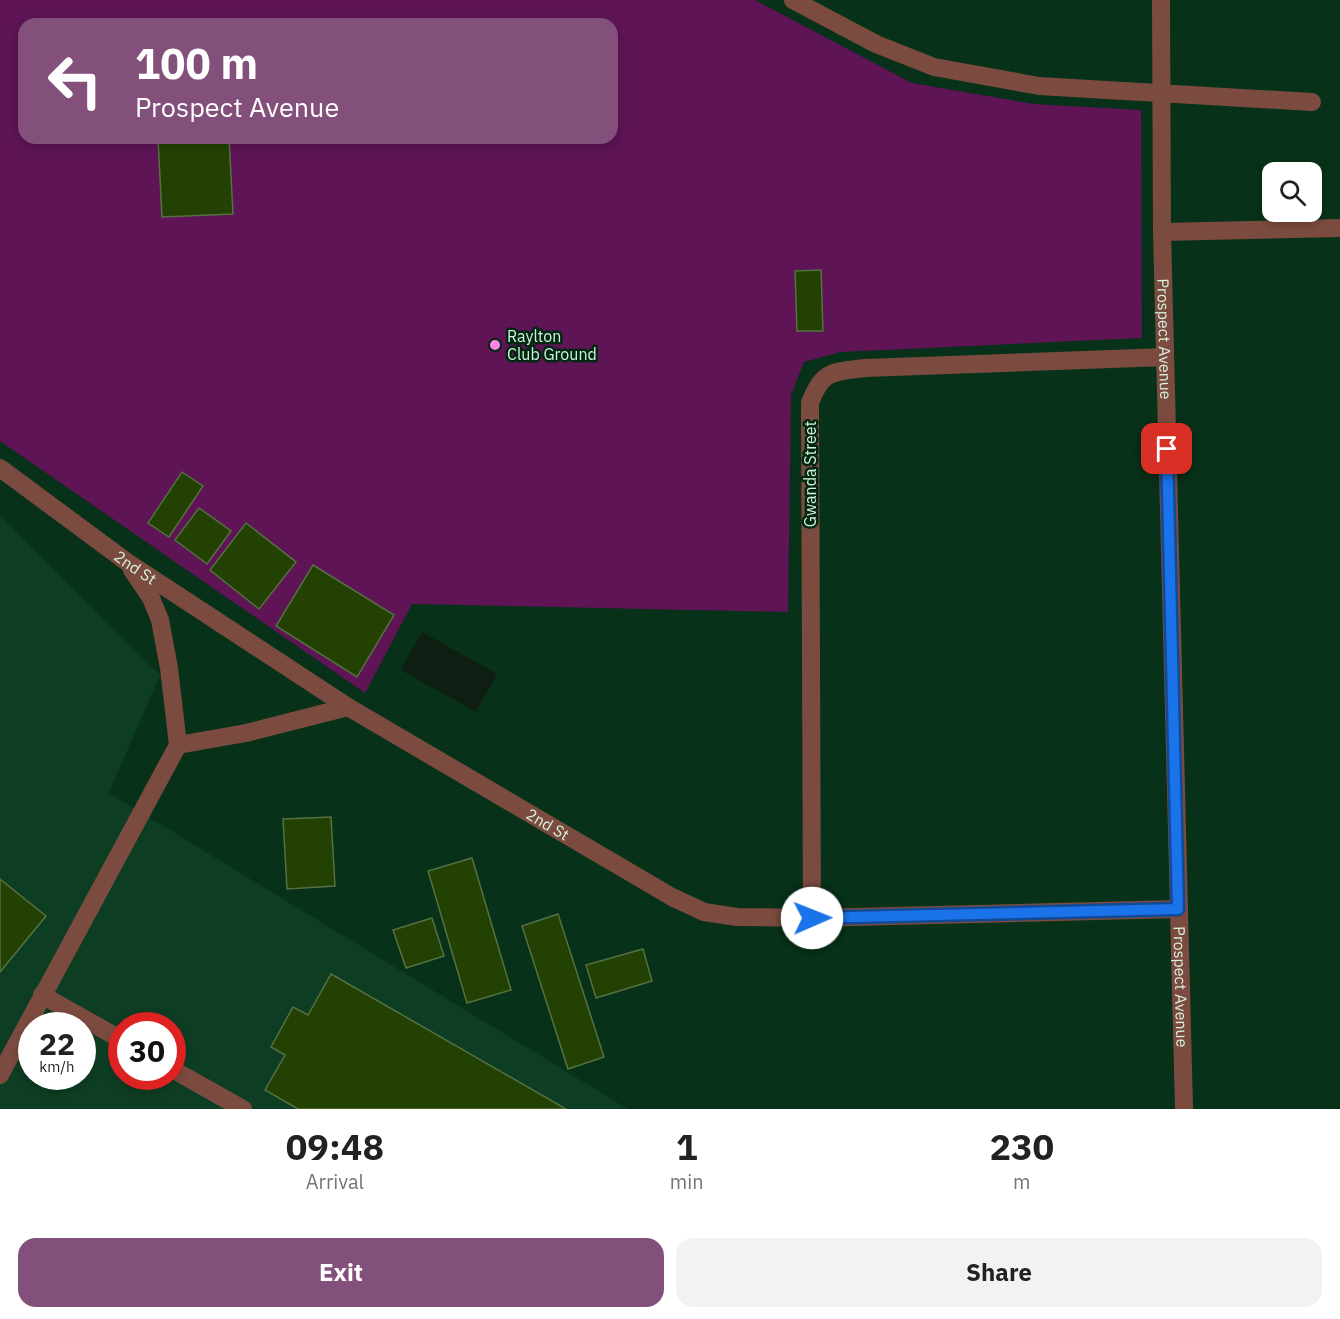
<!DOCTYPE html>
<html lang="en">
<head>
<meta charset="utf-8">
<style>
	body { margin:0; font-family:"IBM Plex Sans",sans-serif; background:#f2f2f2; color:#222; height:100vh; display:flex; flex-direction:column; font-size:22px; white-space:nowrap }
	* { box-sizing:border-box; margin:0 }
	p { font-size:20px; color:#767676 }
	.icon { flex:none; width:33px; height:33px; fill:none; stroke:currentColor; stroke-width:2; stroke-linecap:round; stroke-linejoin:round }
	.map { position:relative; height:1109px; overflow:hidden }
	.sheet { display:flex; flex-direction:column; background:#fff; flex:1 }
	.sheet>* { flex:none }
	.hud { position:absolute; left:18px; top:18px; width:600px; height:126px; border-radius:18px; box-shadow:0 3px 9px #0003; background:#834f7b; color:#fff; overflow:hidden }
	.fabs { position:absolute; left:1262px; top:162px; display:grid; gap:12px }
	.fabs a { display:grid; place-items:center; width:60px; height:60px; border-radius:12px; background:#fff; box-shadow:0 3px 9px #0003; font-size:30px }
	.speed { position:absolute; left:18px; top:1012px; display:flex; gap:12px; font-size:30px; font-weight:700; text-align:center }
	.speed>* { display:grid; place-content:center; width:78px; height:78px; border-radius:50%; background:#fff; box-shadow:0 3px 9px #0003; line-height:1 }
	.speed small { font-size:15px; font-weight:400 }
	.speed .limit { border:9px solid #d22; background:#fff; color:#111 }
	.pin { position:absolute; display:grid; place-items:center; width:51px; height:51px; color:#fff; margin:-26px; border-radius:12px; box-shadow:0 3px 9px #0006 }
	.me { position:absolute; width:66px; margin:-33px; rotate:89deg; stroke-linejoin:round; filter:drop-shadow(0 0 4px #0008) }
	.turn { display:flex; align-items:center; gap:21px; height:126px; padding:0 18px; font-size:27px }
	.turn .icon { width:78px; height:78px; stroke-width:2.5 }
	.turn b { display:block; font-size:42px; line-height:51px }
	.eta { display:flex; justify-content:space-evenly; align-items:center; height:102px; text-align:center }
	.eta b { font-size:36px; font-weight:700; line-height:42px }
	.primary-button { display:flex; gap:12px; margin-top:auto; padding:12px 18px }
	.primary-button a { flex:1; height:69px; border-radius:18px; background:#834f7b; color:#fff; font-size:24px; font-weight:700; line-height:69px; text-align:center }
	.primary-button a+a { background:#f2f2f2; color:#222 }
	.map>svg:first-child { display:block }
</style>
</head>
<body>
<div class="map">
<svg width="1340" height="1109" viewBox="0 0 1340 1109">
	<rect width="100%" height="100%" fill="#073119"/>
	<path fill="#0d3e23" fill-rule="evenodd" d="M0,516L160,675L109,793L628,1109H0ZM32,1026H82V1077H32ZM122,1026H172V1077H122Z"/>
	<path fill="#5e1455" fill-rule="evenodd" d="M0,0H755L912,83L1034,104L1141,110L1142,338L840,352L804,362L791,395L788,612L412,604L365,693L0,441ZM24,24H612V138H24Z"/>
	<path fill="#0e1e13" d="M422,632L497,674L476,712L401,670Z"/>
	<path fill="#224103" stroke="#557142" stroke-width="1.5" d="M158,138H229L233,214L162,217Z
		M821,270L823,331H797L795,271Z
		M182,472L203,486L169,537L148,523Z
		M199,508L231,531L207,564L175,540Z
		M246,523L296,562L259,609L210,570Z
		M313,565L394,615L357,677L276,626Z
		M331,817L335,886L287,889L283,819Z
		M472,858L511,990L467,1003L428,871Z
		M0,879L46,916L0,972Z
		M558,914L604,1057L568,1069L522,926Z
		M432,918L444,956L406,968L393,930Z
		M643,949L652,981L596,998L586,965Z
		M331,974L566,1109H298L265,1090L285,1055L271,1047L293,1007L308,1015Z"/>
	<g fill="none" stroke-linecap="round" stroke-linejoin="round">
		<g stroke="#7c4b3f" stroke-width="18">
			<path d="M793,0L876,44L934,67L1039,86L1312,102"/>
			<path id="s1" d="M1161,0L1162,232L1184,1109"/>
			<path d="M1162,232L1340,228"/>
			<path id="s2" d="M0,468L127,562L348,707L672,897L704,912L737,917L812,918L1178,909"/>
			<path d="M178,745L246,733L348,707"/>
			<path d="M812,918L810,403C822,370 833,372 865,368L1165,357"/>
			<path d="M42,995L122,1040"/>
			<path d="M172,1069L243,1109"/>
			<path d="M0,1075L178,745L169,668L160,620L151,598L132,570"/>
		</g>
	</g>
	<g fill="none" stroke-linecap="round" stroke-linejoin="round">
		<defs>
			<path id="route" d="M812,918L1178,909L1167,449"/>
		</defs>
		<use href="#route" stroke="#114b97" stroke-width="15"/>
		<use href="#route" stroke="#1a73e8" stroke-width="10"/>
	</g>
	<circle fill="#fa87e7" stroke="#002710" stroke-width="2" cx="495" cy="345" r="6"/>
	<g text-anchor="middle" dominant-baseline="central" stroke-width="5" stroke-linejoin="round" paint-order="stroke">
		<g font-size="16" fill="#d5f0dc" stroke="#002710" text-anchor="start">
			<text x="507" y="336">Raylton<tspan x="507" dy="18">Club Ground</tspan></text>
		</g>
		<g font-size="16" fill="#d5f0dc" stroke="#002710">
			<text stroke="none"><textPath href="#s1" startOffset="339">Prospect Avenue</textPath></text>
			<text transform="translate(810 474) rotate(-90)">Gwanda Street</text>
			<text stroke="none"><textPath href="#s2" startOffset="168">2nd St</textPath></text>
			<text stroke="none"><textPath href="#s2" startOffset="654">2nd St</textPath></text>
			<text stroke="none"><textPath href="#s1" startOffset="987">Prospect Avenue</textPath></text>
		</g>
	</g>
</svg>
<div class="fabs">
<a><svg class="icon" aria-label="search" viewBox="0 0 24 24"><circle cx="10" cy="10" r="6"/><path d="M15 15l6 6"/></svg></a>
</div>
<div class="speed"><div>22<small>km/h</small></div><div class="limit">30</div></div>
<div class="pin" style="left:1167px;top:449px;background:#d93025"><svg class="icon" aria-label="arrive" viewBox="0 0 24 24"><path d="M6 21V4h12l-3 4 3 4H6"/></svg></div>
<svg class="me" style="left:812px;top:918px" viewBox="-20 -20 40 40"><circle r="19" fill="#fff"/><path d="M0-13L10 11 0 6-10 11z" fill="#1a73e8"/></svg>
<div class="hud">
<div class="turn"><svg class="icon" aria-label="left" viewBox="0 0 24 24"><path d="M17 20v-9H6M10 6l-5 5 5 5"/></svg><div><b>100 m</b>Prospect Avenue</div></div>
</div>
</div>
<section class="sheet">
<div class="eta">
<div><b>09:48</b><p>Arrival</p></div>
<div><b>1</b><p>min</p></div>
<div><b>230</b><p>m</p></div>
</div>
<div class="primary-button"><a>Exit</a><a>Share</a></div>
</section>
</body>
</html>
